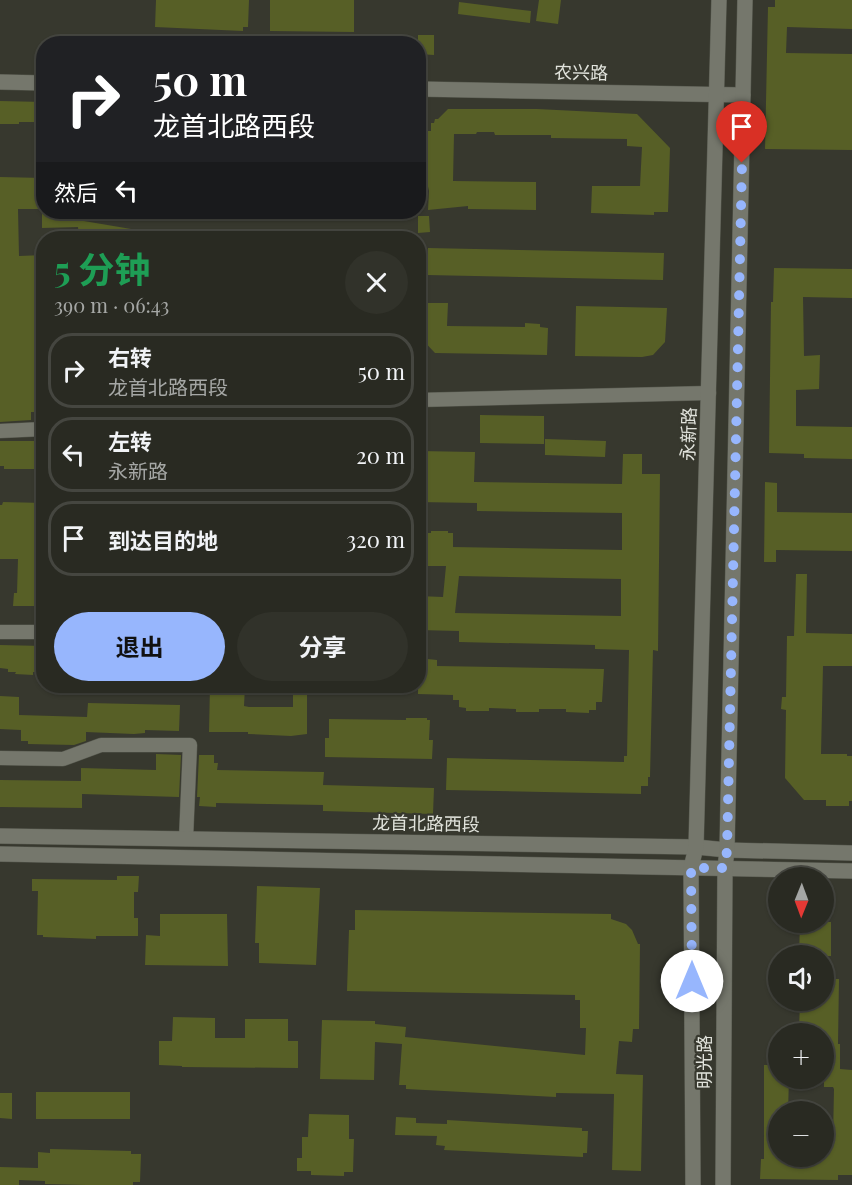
<!DOCTYPE html>
<html lang="zh">
<head>
<meta charset="utf-8">
<style>
	body { margin:0; font-family:"Playfair Display","Noto Sans SC",serif; background:#31322a; color:#f1f3f6; height:100vh; display:flex; flex-direction:column; font-size:22px; white-space:nowrap }
	* { box-sizing:border-box; margin:0 }
	p { font-size:20px; color:#a5a7a5 }
	.icon { flex:none; width:33px; height:33px; fill:none; stroke:currentColor; stroke-width:2; stroke-linecap:round; stroke-linejoin:round }
	.map { position:relative; flex:1; overflow:hidden }
	.panel { position:absolute; left:36px; top:231px; width:390px; height:462px; display:flex; flex-direction:column; background:#292a22; border-radius:24px; box-shadow:0 2px 4px #0004,0 0 0 2px #454640 }
	.panel>* { flex:none }
	.guide { position:absolute; left:36px; top:36px; width:390px; height:183px; border-radius:24px; box-shadow:0 2px 4px #0004,0 0 0 2px #454640; background:#202124; color:#fff; overflow:hidden }
	.needle { width:39px; rotate:181deg }
	.buttons { position:absolute; left:768px; top:867px; display:grid; gap:12px }
	.buttons a { display:grid; place-items:center; width:66px; height:66px; border-radius:50%; background:#292a22; box-shadow:0 2px 4px #0004,0 0 0 2px #454640; font-size:30px }
	.pin { position:absolute; display:grid; place-items:center; width:51px; height:51px; color:#fff; margin:-62px -26px; border-radius:50% 50% 50% 0; rotate:-45deg; box-shadow:0 0 6px #0007 }
	.pin .icon { rotate:45deg }
	.me { position:absolute; width:66px; margin:-33px; rotate:0deg; stroke-linejoin:round; filter:drop-shadow(0 0 4px #0008) }
	.turn { display:flex; align-items:center; gap:21px; height:126px; padding:0 18px; font-size:27px }
	.turn .icon { width:78px; height:78px; stroke-width:2.5 }
	.turn b { display:block; font-size:42px; line-height:51px }
	.then { display:flex; align-items:center; height:57px; padding:0 18px; background:#0003; gap:12px; font-size:22px }
	.round { display:grid; place-items:center; flex:none; width:63px; height:63px; border-radius:32px; background:#31322a }
	.head { display:flex; align-items:center; justify-content:space-between; height:102px; padding:0 18px }
	h1 { font-size:36px; font-weight:700; line-height:45px; color:#1e9e55 }
	.primary-button { display:flex; gap:12px; margin-top:auto; padding:12px 18px }
	.primary-button a { flex:1; height:69px; border-radius:36px; background:#97b6fd; color:#111; font-size:24px; font-weight:700; line-height:69px; text-align:center }
	.primary-button a+a { background:#31322a; color:#f1f3f6 }
	ul { padding:0; list-style:none }
	li { display:flex; align-items:center; gap:18px; height:75px; margin:0 12px 9px; padding:0 6px; border:3px solid #454640; border-radius:24px }
	li div { flex:1 }
	li b { display:block; font-size:22px }
	li em { font-style:normal }
	.map>svg:first-child { display:block }
</style>
</head>
<body>
<div class="map">
<svg width="852" height="1185" viewBox="0 0 852 1185">
	<rect width="100%" height="100%" fill="#37382e"/>
	<path fill="#575f26" fill-rule="evenodd" d="M156,0H249L248,27H243V31L155,27Z
		M270,0H354V32L270,31Z
		M539,0H561L558,24L536,21Z
		M775,0H852V29L787,27L786,53L852,54V150L765,149L768,7H775Z
		M459,2L531,11L530,23L458,14Z
		M418,35H434V55L418,54Z
		M0,101L44,102V122H19V124H0Z
		M448,109H537L637,114L670,148L668,212H654V215L591,213L592,186H640L642,147L627,146V139L551,138V135H495L494,132H477L476,134H454L453,181L536,182V210L468,209V206L428,210L429,191L427,182H425V131H431V123H434L435,119H438Z
		M0,177L44,178V209H18L19,256L44,255V412H31V420L0,422Z
		M42,212H60V217L149,232L148,238H79L78,227L42,228Z
		M418,216H429L430,232L418,233Z
		M428,248L664,253L663,280L427,275Z
		M774,268L852,269V298L803,297L804,356L820,355L819,389L796,390V426L852,427V459L804,458V454L769,453L771,302H773Z
		M419,303H448L447,326L525,327V323L540,324V327L548,328L547,355L435,353L419,336Z
		M576,306L667,308L665,342L653,355L642,357L575,356Z
		M480,415L544,416V444L480,443Z
		M545,439L606,441L605,457L545,455Z
		M0,441H44V469H4V466H0Z
		M418,451L475,452L474,482L622,484L623,454H642V474H660L658,651L653,650L650,777H648V786H641V794L446,790L447,758L624,762V756H627L629,650L595,649V645L459,642V631L418,630V596L443,597L446,566H418V548H424V533H431V531H448V533H453V547L622,550V513L477,511V503L418,502ZM459,576L621,579V616L455,613Z
		M765,482L777,483V512L852,513V551L776,550V562H764Z
		M3,502L44,503V606H13L14,593H17L18,559H0V505H2Z
		M796,574H807L806,633L852,634V666H823L821,754H847V756H852V801H849V806H826V800H804L785,778L786,710L781,709L782,697H786L787,636H794Z
		M0,645L44,646V672H33V675L15,674L16,672H8V669L0,668Z
		M418,658L437,660V666L604,669L602,702H596V710H589V713L566,712V709H539V712H516V709L489,708V711H466V708L459,707V700H453V695L418,694Z
		M210,686H245L244,706L249,707H293V686H307V734L291,736L248,734V732H209Z
		M0,696L19,697V715L87,717L88,703L180,705L179,731L145,730V733L134,734L86,732V741L74,745L28,744V741H21V730L0,729Z
		M406,718H427V720H430L429,740H433L432,759L325,757V738H329V719L406,720Z
		M156,754L181,755L179,797L82,794V808L0,807V780L81,781V768L156,770Z
		M199,755H214V763H218L217,770L324,772L323,785L434,788L433,814L323,811V805L216,803V807L199,806L200,797H197Z
		M117,876H139L138,892H134V918H138V936H96V939L43,937V935H37L38,891H32V879L117,880Z
		M257,886L320,888L316,965L259,963V943H255Z
		M355,910L611,914V919L626,924L632,930L638,944H640L639,1029H633L632,1042L619,1041L616,1074L643,1075L641,1171L612,1170L614,1094L556,1093V1097L406,1089V1085H399L402,1044L375,1042L374,1080L320,1079L322,1020L375,1021V1024L406,1027L405,1037L585,1055L586,1028H580V1000H575V995L347,991L349,930H355Z
		M160,914H227L228,966L145,965L146,935L160,936Z
		M800,922H831V956H799Z
		M824,979H839L838,1044H840V1069L852,1070V1175H838V1180L760,1179L761,1159H764V1065H778V1078H789L788,1112H778V1156H824V1138H833L834,1089L833,1087H824V1032L799,1031L800,1000H824Z
		M173,1017L215,1018V1038H245V1019H288V1041H298V1068L182,1067V1066L159,1065V1041H172Z
		M36,1092H130V1119H36Z
		M0,1093H12V1119L0,1118Z
		M309,1114L349,1115V1139H354L353,1172H344V1176L311,1175V1171H297V1158H302V1137H308Z
		M396,1117L416,1118V1123L447,1124V1120L582,1128V1131H588L587,1153H583V1157L444,1150L445,1146L436,1145L437,1136L395,1135Z
		M50,1149L131,1151V1154H141L140,1182H133V1185H85L45,1184V1181L19,1180V1185H0V1167L38,1168V1152L50,1153Z"/>
	<g fill="none" stroke-linecap="round" stroke-linejoin="round">
		<defs>
			<path id="minor" d="M418,400L709,393
				M0,431L44,429
				M0,632H44
				M0,758L63,759L101,745H190L186,839"/>
			<path id="tertiary" d="M0,82L44,83
				M418,89L743,95
				M0,836L696,847L727,850L852,853
				M0,854L852,871"/>
			<path id="secondary" d="M693,1185L691,868L696,847L719,0
				M723,1185L725,868L727,850L745,0"/>
		</defs>
		<use href="#minor" stroke="#55574d" stroke-width="15"/>
		<use href="#tertiary" stroke="#55574d" stroke-width="16"/>
		<use href="#secondary" stroke="#55574d" stroke-width="16"/>
		<use href="#minor" stroke="#75776c" stroke-width="14"/>
		<use href="#tertiary" stroke="#75776c" stroke-width="15"/>
		<use href="#secondary" stroke="#75776c" stroke-width="15"/>
	</g>
	<g fill="none" stroke-linecap="round" stroke-linejoin="round">
		<path stroke="#97b6fd" stroke-width="10" stroke-dasharray="0 18" d="M692,981L691,868H725L727,850L742,163"/>
	</g>
	<g text-anchor="middle" dominant-baseline="central" stroke-width="4.5" stroke-linejoin="round" paint-order="stroke">
		<g font-size="18" fill="#e1e3dc" stroke="#37382e">
			<text transform="translate(581 72) rotate(1)">农兴路</text>
			<text transform="translate(688 434) rotate(-88)">永新路</text>
			<text transform="translate(426 823) rotate(1)">龙首北路西段</text>
			<text transform="translate(704 1062) rotate(-90)">明光路</text>
		</g>
	</g>
</svg>
<div class="buttons">
<a><svg class="needle" viewBox="-14 -14 28 28"><path d="M0-13l5 13h-10z" fill="#e53935"/><path d="M0 13l5-13h-10z" fill="#a5a7a5"/></svg></a>
<a><svg class="icon" aria-label="sound" viewBox="0 0 24 24"><path d="M4 9h4l5-4v14l-5-4H4zM17 9q2 3 0 6"/></svg></a>
<a>+</a>
<a>−</a>
</div>
<div class="pin" style="left:742px;top:163px;background:#d93025"><svg class="icon" aria-label="arrive" viewBox="0 0 24 24"><path d="M6 21V4h12l-3 4 3 4H6"/></svg></div>
<svg class="me" style="left:692px;top:981px" viewBox="-20 -20 40 40"><circle r="19" fill="#fff"/><path d="M0-13L10 11 0 6-10 11z" fill="#97b6fd"/></svg>
<div class="guide">
<div class="turn"><svg class="icon" aria-label="right" viewBox="0 0 24 24"><path d="M7 20v-9h11M14 6l5 5-5 5"/></svg><div><b>50 m</b>龙首北路西段</div></div>
<div class="then">然后<svg class="icon" aria-label="left" viewBox="0 0 24 24"><path d="M17 20v-9H6M10 6l-5 5 5 5"/></svg></div>
</div>
<section class="panel">
<div class="head"><div><h1>5 分钟</h1><p>390 m · 06:43</p></div><a class="round"><svg class="icon" aria-label="close" viewBox="0 0 24 24"><path d="M6 6l12 12M18 6L6 18"/></svg></a></div>
<ul>
<li><svg class="icon" aria-label="right" viewBox="0 0 24 24"><path d="M7 20v-9h11M14 6l5 5-5 5"/></svg><div><b>右转</b><p>龙首北路西段</p></div><em>50 m</em></li>
<li><svg class="icon" aria-label="left" viewBox="0 0 24 24"><path d="M17 20v-9H6M10 6l-5 5 5 5"/></svg><div><b>左转</b><p>永新路</p></div><em>20 m</em></li>
<li><svg class="icon" aria-label="arrive" viewBox="0 0 24 24"><path d="M6 21V4h12l-3 4 3 4H6"/></svg><div><b>到达目的地</b></div><em>320 m</em></li>
</ul>
<div class="primary-button"><a>退出</a><a>分享</a></div>
</section>
</div>
</body>
</html>
